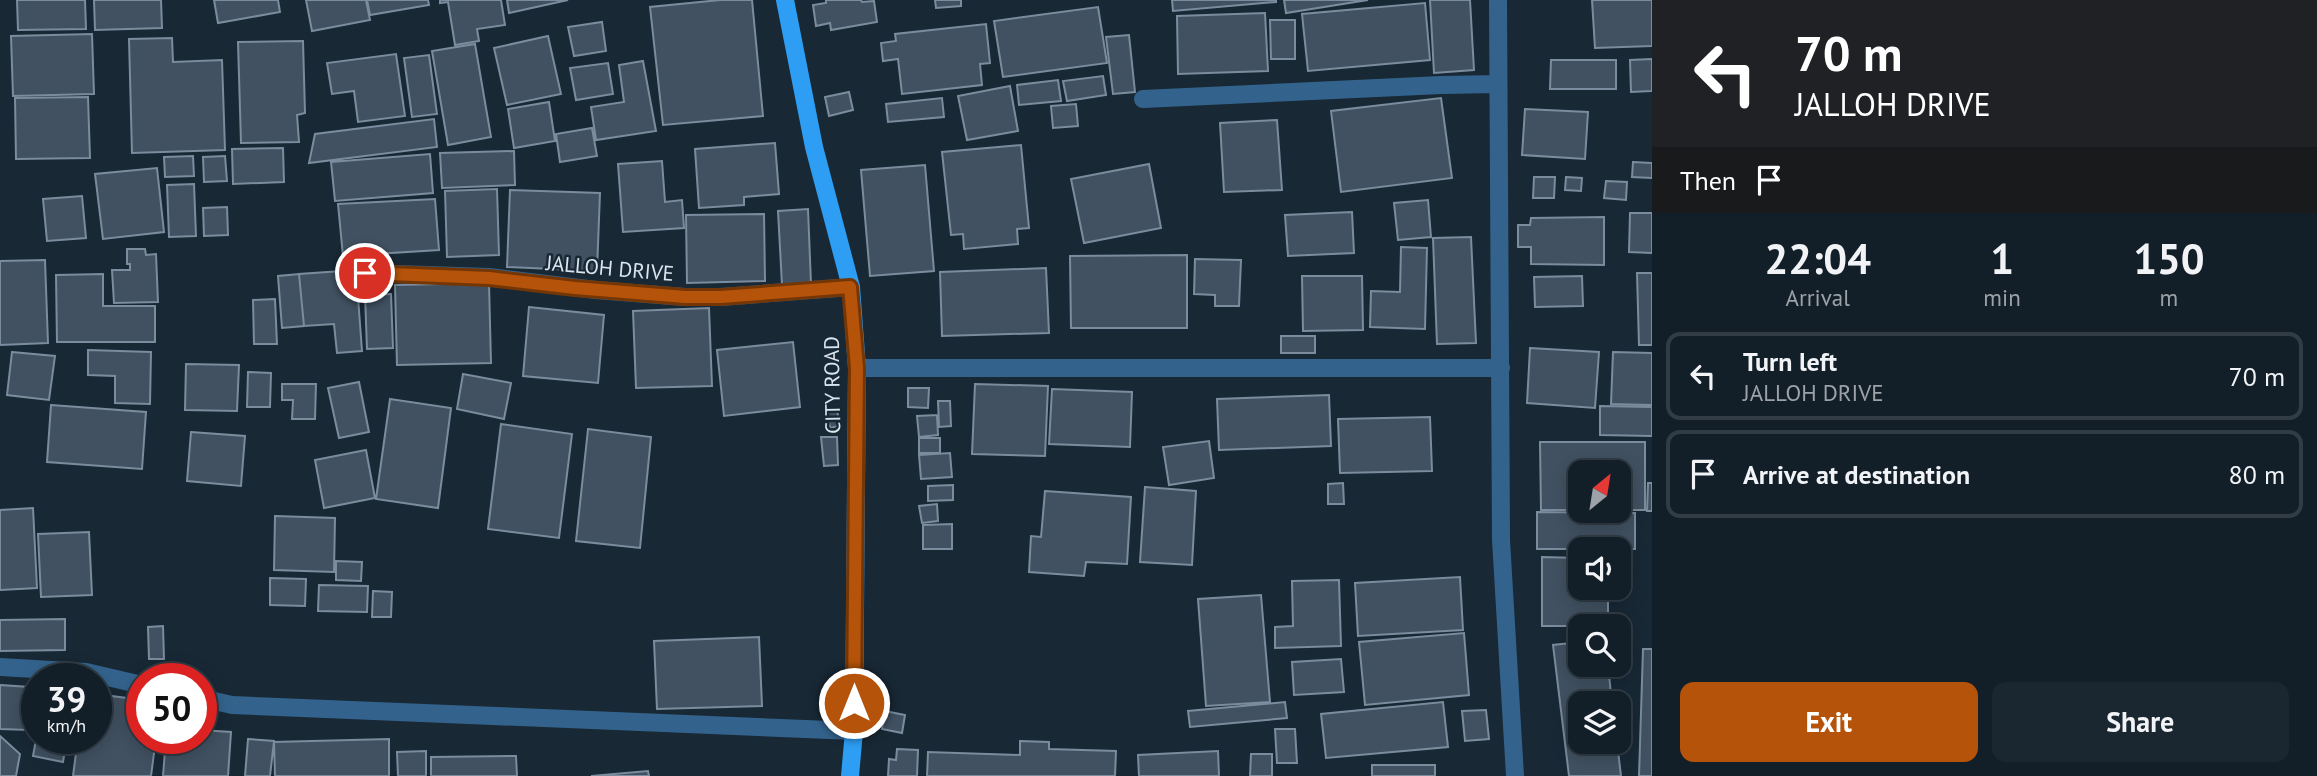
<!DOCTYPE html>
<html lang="en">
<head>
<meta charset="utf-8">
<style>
	body { margin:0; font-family:"PT Sans",sans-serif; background:#1b2730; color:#f1f3f6; height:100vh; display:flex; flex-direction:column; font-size:26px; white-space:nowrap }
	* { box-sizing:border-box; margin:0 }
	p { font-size:23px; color:#9ca2a8 }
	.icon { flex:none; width:38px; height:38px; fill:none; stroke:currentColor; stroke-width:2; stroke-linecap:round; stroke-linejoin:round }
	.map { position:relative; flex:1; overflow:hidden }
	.details { display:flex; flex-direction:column; background:#121e28; width:665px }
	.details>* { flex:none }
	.top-card { background:#202124; color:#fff; overflow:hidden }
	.needle { width:46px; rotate:30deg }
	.tools { position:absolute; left:1568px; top:460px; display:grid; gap:14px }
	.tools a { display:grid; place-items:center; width:63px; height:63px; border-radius:14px; background:#121e28; box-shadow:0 4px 18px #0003,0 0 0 2px #313c45; font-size:35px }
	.speed { position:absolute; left:21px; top:663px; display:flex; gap:14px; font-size:35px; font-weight:700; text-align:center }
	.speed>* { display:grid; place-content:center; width:91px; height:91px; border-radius:50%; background:#121e28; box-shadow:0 4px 18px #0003,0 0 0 2px #313c45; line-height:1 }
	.speed small { font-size:18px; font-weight:400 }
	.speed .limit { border:10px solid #d22; background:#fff; color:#111 }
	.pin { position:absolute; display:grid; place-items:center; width:60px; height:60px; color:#fff; margin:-30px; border:4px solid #fff; border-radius:50%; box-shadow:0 2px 7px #0007 }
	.me { position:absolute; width:77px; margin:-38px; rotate:0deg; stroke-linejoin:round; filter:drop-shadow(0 0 5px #0008) }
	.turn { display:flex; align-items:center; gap:24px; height:147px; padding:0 28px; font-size:32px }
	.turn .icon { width:91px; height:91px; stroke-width:2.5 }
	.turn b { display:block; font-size:49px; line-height:60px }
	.then { display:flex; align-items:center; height:66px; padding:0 28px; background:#0003; gap:14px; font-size:26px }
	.eta { display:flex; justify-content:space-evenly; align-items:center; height:119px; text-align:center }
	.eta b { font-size:42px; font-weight:800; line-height:49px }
	.action { display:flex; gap:14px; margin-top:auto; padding:14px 28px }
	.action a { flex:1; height:80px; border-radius:14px; background:#b45309; color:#fff; font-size:28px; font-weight:800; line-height:80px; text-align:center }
	.action a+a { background:#1b2730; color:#f1f3f6 }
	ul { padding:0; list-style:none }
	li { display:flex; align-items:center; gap:21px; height:88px; margin:0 14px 10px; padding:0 14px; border:4px solid #313c45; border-radius:14px }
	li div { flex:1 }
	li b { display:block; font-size:26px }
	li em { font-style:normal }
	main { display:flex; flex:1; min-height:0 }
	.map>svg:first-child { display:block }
</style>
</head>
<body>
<main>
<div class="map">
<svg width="1652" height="776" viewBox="0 0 1652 776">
	<rect width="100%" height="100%" fill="#182835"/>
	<path fill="#415161" stroke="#7a8c9d" stroke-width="2" d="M17,0H85L86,29L18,30Z
		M94,0H161L162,28L95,30Z
		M214,0H278L280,12L218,23Z
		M306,0H366L370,20L312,31Z
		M367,0H428L429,5L370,15Z
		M440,0H501L505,25L477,29L479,41L455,45L448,2L440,3Z
		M507,0H568L509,13Z
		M720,0H752L763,116L663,125L650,7Z
		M826,0H861L862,2L874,1L877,22L831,30L830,23L816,26L813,5L826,3Z
		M935,0H961V6L936,8Z
		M1172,0H1276V2L1173,11Z
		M1284,0H1368L1286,13Z
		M1430,0H1470L1474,70L1434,73Z
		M1592,0H1652V46L1595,48Z
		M1425,3L1430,60L1308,71L1302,14Z
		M1098,7L1107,63L1003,77L994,21Z
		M1265,13L1268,71L1178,74L1177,16Z
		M1270,20H1295V59H1271Z
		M602,22L606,51L574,56L568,27Z
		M986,24L990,63L980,64L982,85L902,94L898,59L883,61L881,43L896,41L895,34Z
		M92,34L94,94L13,96L11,36Z
		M1129,35L1135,92L1113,94L1106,37Z
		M548,36L561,94L507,105L494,48Z
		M172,38L173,62L222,60L225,150L132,153L129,39Z
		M303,41L305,113L297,115L299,142L241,143L238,42Z
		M475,44L491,137L448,145L432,51Z
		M396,54L405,116L358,122L354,91L332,94L327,63Z
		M429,55L437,114L412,117L404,58Z
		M1652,59V91L1631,92L1630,60Z
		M1551,60H1616V89H1550Z
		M643,61L656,131L596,140L591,107L624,102L619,65Z
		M608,63L613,94L576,100L570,68Z
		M1103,76L1106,95L1067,101L1063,81Z
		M1058,80L1061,101L1019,105L1017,85Z
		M1010,86L1018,131L967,140L958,96Z
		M849,92L853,110L829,116L825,97Z
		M88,97L90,158L16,159L15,98Z
		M942,98L944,117L888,122L886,104Z
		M1441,98L1452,178L1341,192L1331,111Z
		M549,102L555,141L514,148L508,109Z
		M1076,104L1078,126L1053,128L1051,106Z
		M1525,109L1588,112L1585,159L1522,155Z
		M434,119L437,147L309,163L315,134Z
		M1277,120L1282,190L1224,192L1220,123Z
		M592,128L597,156L560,162L556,134Z
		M775,143L779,194L744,197V205L699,208L695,149Z
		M1021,145L1029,228L1017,229L1018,244L964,249L963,234L951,235L942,152Z
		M283,148L284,182L233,184L232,149Z
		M514,151L515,185L442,188L440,153Z
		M430,154L433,193L335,201L331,162Z
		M193,156L194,176L165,177L164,157Z
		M225,156L227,181L204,182L203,157Z
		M662,161L665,202L682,200L684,228L623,232L618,164Z
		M1633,162L1652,163V178L1632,177Z
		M1149,164L1161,228L1084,243L1071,179Z
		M925,165L934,271L870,276L861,170Z
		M157,168L164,232L103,239L95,174Z
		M1534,177H1555L1554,198H1533Z
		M1566,177L1582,178L1581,191L1565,190Z
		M1606,181L1627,182L1626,200L1604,198Z
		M194,184L196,236L169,237L167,185Z
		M497,189L499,255L447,257L445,191Z
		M510,190L600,193L597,271L507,267Z
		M82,196L86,238L47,241L43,199Z
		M435,199L439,250L343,256L338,204Z
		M1428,200L1431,237L1398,240L1394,203Z
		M227,207L228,235L204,236L203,208Z
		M808,209L811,284L782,285L778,211Z
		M1352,212L1354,253L1288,256L1285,215Z
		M1630,213H1652V253L1629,252Z
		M764,214L765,281L687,283L686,215Z
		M1604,217V265L1531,264V247H1518V225H1530L1531,218Z
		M1471,237L1476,343L1437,344L1433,238Z
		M1401,247L1427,248L1425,329L1370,327L1371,291L1400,292Z
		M127,249H145L146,255L156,254L158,302L114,303L112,270H130V264H127Z
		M1187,255V328H1071L1070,256Z
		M1195,259L1241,260L1239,306H1215V295L1194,294Z
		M45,260L48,343L0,345V261Z
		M1046,268L1049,333L942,336L940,272Z
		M356,270L362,351L337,353L334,324L304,326L299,274Z
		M1637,273H1652V345H1639Z
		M103,274V306H155V342H57L56,275Z
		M299,274L304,326L282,328L278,276Z
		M1302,276H1362L1363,330L1303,331Z
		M1582,276L1583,306L1535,307L1534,277Z
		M489,283L491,363L397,365L395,285Z
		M391,294L393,348L367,349L365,295Z
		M275,299L277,344H254L253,300Z
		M529,307L604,315L598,383L523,376Z
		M709,308L712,386L636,388L633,311Z
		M1281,336H1315V353H1281Z
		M793,342L800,407L724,416L717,350Z
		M1530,348L1599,352L1595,408L1527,403Z
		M88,350L151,352L150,404L115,403V376L88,375Z
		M12,352L55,356L49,400L7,395Z
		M1613,352L1652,353V405L1611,404Z
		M186,364L239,365L237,411L185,410Z
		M248,372L271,373L270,407H247Z
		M463,374L511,383L504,419L457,409Z
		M359,382L369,432L339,438L328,388Z
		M282,384H316L315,419H292L293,400H282Z
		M975,384L1048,386L1045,456L972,454Z
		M908,388H929L928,408L908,407Z
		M1052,389L1132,392L1130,447L1049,444Z
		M1329,395L1331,446L1219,450L1217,399Z
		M390,399L451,408L438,508L376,499Z
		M938,401H950L951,426L939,427Z
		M51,405L146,412L142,469L47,462Z
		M1600,406L1652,407V436L1600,435Z
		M837,410L840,426L830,428L827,412Z
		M937,415L938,435L919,437L917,416Z
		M1430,417L1432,471L1340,473L1338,419Z
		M501,424L572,434L559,538L488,529Z
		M588,429L651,437L640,548L576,541Z
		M191,432L245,436L241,486L187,481Z
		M821,437H837L838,465L824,466Z
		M919,438H940V453H919Z
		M1209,441L1214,478L1169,485L1163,447Z
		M1540,442H1645V510H1619V472H1580V510H1541Z
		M366,450L375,498L324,508L315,460Z
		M950,453L952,477L921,479L919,455Z
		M1343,483L1344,504H1328V484Z
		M1648,483H1652V511H1647Z
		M953,485V500L928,501V486Z
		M1145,487L1196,491L1192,565L1140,562Z
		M1045,491L1131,497L1127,564L1086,562L1084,576L1029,572L1031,536L1041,537Z
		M937,504L938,521L922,523L919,506Z
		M33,508L37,588L0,590V510Z
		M1537,512L1635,513V549H1537Z
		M275,516L335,518L334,572L274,570Z
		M952,524V549H923V525Z
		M89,532L92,595L41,597L38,534Z
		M1542,557L1580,558V588H1608V626H1542Z
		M336,561L362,562L361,581L336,580Z
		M1460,577L1463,630L1358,636L1355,583Z
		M270,578L306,579L305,606L270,605Z
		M1339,580L1341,646L1275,648V627L1293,626L1292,581Z
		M319,585L368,586L367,612L318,611Z
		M373,591L392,592L391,617H372Z
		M1261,595L1270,702L1206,706L1198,599Z
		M65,619V650L0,651V620Z
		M163,626L164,659H149L148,627Z
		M1464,633L1469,695L1365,705L1359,642Z
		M759,637L762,706L657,709L654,641Z
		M1580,642V665H1608L1612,704H1580V742H1617L1621,776H1569L1553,645Z
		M1643,649H1652V776H1639Z
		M1341,659L1344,692L1294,695L1292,662Z
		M0,685L30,687L29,730L0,729Z
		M96,694L142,700V738H156L151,776H73L78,738H96Z
		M1285,702L1287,718L1190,727L1188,711Z
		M1443,702L1448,747L1326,758L1321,714Z
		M1486,710L1489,739L1465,741L1462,711Z
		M885,711L905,715L902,733L882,729Z
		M1275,729H1295L1297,763H1277Z
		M201,730L231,732L228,776H163L166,738H201Z
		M37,734V738H67L63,762L33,756Z
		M0,736L20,754L16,776H0Z
		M248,739L274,741L270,776H245Z
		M389,739V776H275L274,742Z
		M1020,741L1049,742V749L1116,751L1115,776H927L928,752L1020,755Z
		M897,749L918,750L917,776H888L889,759L896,760Z
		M426,751V776H398L397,752Z
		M1218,751L1219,776H1139L1138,755Z
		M1251,754H1272V776H1250Z
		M516,756L517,776H431V757Z
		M1372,765H1435V776H1372Z
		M648,771L649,776H591Z"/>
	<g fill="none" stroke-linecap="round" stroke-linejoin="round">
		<path stroke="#33638c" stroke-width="18" d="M1498,0L1501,540L1515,776
			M1143,99L1441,85L1498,84
			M365,273L489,277L596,290L685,297H721L851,287
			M857,368H1501
			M0,667L86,672L142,685
			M201,698L232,705L854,731"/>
		<path stroke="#2d9ef3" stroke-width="18" d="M785,0L814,147L851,287L857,368L854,731L850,776"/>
	</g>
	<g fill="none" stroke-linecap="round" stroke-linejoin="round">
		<defs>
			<path id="route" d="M365,273L489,278L575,288L685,297H721L850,287L857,368L854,703"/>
		</defs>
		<use href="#route" stroke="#753606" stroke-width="18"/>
		<use href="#route" stroke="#b45309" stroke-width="12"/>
	</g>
	<g text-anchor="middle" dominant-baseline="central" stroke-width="5" stroke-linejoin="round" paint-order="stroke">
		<g font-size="21" fill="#dbe5ee" stroke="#182835">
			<text transform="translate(610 268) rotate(5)">JALLOH DRIVE</text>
			<text transform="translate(832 385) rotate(-91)">CITY ROAD</text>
		</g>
	</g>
</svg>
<div class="tools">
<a><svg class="needle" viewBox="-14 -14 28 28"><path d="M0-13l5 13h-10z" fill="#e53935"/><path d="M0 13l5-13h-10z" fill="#9ca2a8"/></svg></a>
<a><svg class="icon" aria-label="sound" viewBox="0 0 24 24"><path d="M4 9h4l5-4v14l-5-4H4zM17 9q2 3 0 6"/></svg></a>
<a><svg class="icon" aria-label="search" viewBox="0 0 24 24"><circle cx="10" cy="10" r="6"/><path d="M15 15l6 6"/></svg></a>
<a><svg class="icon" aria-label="layers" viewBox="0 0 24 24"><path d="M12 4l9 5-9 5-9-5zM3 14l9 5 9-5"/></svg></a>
</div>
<div class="speed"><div>39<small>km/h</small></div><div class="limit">50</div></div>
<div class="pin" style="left:365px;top:273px;background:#d93025"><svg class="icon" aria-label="arrive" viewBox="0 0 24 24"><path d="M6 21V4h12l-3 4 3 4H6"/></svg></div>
<svg class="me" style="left:854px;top:703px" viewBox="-20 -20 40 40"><circle r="17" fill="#b45309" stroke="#fff" stroke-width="3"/><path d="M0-11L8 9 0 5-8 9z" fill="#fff"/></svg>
</div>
<section class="details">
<div class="top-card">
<div class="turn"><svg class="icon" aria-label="left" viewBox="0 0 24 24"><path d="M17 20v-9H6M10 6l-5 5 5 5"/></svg><div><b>70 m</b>JALLOH DRIVE</div></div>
<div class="then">Then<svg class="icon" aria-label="arrive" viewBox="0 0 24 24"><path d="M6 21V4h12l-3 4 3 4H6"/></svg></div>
</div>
<div class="eta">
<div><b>22:04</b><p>Arrival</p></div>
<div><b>1</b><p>min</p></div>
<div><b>150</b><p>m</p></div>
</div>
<ul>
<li><svg class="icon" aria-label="left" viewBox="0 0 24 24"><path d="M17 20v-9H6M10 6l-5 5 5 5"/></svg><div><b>Turn left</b><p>JALLOH DRIVE</p></div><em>70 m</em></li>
<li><svg class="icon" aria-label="arrive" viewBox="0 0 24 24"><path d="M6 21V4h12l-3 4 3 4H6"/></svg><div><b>Arrive at destination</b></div><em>80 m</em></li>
</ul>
<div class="action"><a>Exit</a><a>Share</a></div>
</section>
</main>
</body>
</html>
